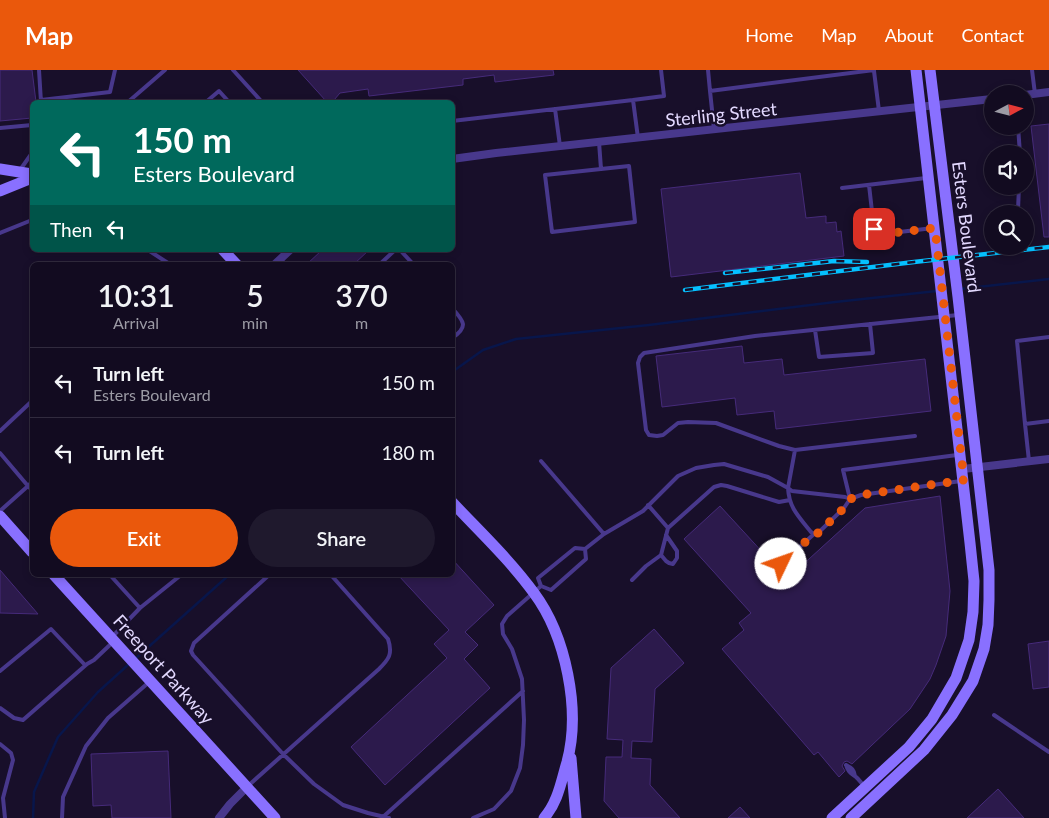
<!DOCTYPE html>
<html lang="en">
<head>
<meta charset="utf-8">
<style>
	body { margin:0; font-family:Lato,sans-serif; background:#1f192d; color:#f1f3f6; height:100vh; display:flex; flex-direction:column; font-size:19px; white-space:nowrap }
	* { box-sizing:border-box; margin:0 }
	p { font-size:16px; color:#9c9ba5 }
	.icon { flex:none; width:28px; height:28px; fill:none; stroke:currentColor; stroke-width:2; stroke-linecap:round; stroke-linejoin:round }
	.map { position:relative; flex:1; overflow:hidden }
	.panel { position:absolute; left:30px; top:192px; width:425px; height:315px; display:flex; flex-direction:column; background:#120b20; border-radius:8px; box-shadow:0 2px 8px #0003,0 0 0 1px #312b3e }
	.panel>* { flex:none }
	.hud { position:absolute; left:30px; top:30px; width:425px; height:152px; border-radius:8px; box-shadow:0 2px 8px #0003,0 0 0 1px #312b3e; background:#00695c; color:#fff; overflow:hidden }
	.needle { width:32px; rotate:83deg }
	.buttons { position:absolute; left:984px; top:15px; display:grid; gap:10px }
	.buttons a { display:grid; place-items:center; width:50px; height:50px; border-radius:50%; background:#120b20; box-shadow:0 2px 8px #0003,0 0 0 1px #312b3e; font-size:25px }
	.pin { position:absolute; display:grid; place-items:center; width:42px; height:42px; color:#fff; margin:-21px; border-radius:10px; box-shadow:0 2px 8px #0006 }
	.me { position:absolute; width:55px; margin:-28px; rotate:48deg; stroke-linejoin:round; filter:drop-shadow(0 0 4px #0008) }
	.turn { display:flex; align-items:center; gap:18px; height:105px; padding:0 20px; font-size:22px }
	.turn .icon { width:65px; height:65px; stroke-width:2.5 }
	.turn b { display:block; font-size:35px; line-height:42px }
	.then { display:flex; align-items:center; height:48px; padding:0 20px; background:#0003; gap:10px; font-size:19px }
	.eta { display:flex; justify-content:space-evenly; align-items:center; height:85px; text-align:center }
	.eta b { font-size:30px; font-weight:600; line-height:35px }
	.cta { display:flex; gap:10px; margin-top:auto; padding:10px 20px }
	.cta a { flex:1; height:58px; border-radius:30px; background:#ea580c; color:#fff; font-size:20px; font-weight:600; line-height:58px; text-align:center }
	.cta a+a { background:#1f192d; color:#f1f3f6 }
	ul { padding:0; list-style:none }
	li { display:flex; align-items:center; gap:15px; height:70px; padding:0 20px; border-top:1px solid #312b3e }
	li div { flex:1 }
	li b { display:block; font-size:19px }
	li em { font-style:normal }
	header { display:flex; align-items:center; gap:30px; box-sizing:border-box; height:70px; padding:0 25px; background:#ea580c; color:#fff }
	header strong { font-size:24px }
	nav { display:flex; gap:28px; margin-inline-start:auto; font-size:18px }
	.map>svg:first-child { display:block }
</style>
</head>
<body>
<header>
<strong>Map</strong>
<nav><a>Home</a><a>Map</a><a>About</a><a>Contact</a></nav>
</header>
<div class="map">
<svg width="1049" height="748" viewBox="0 0 1049 748">
	<rect width="100%" height="100%" fill="#180f2a"/>
	<g fill="none" stroke-linecap="round" stroke-linejoin="round">
		<path stroke="#08164b" stroke-width="2.5" d="M960,219L1049,209
			M452,302L483,280L516,269L649,255L835,232L937,221
			M135,589L229,505
			M33,748L34,722L58,667L98,622L129,594"/>
	</g>
	<path fill="#2c1a4c" stroke="#462b7a" d="M0,0H32L36,32H32V48L0,51Z
		M298,0H553L554,5L495,12L494,5L463,9V15L369,26L368,19L340,23L334,30L326,31Z
		M1049,54V167H1044L1031,56Z
		M800,103L806,148L826,146V153L836,152L837,162L841,161L844,186L671,207L661,119Z
		M322,180H369L353,195H306Z
		M742,276L744,293L782,289L784,305L925,289L931,341L776,359L774,341L737,345L735,328L662,337L656,286Z
		M940,426L950,521L946,566L936,595L930,609L910,639L852,694L847,691L844,692L842,696L845,701L839,707L818,682L814,685L722,579L744,560L739,553L751,543L684,469L720,436L787,509L865,438Z
		M452,489L494,535L465,562L478,575L464,589L490,618L385,715L351,677L447,588L434,574L449,560L398,505H452Z
		M0,500L38,544L0,543Z
		M654,559L684,593L655,619L652,672L632,671L631,688L651,689L650,715L680,748H619L604,731L606,687H622L623,670L607,669L611,598Z
		M1049,571V617L1033,619L1028,574Z
		M168,681L171,748H112L111,735L93,736L91,684Z
		M998,719L1024,748H967Z
		M740,737L750,748H728Z"/>
	<g fill="none" stroke-linecap="round" stroke-linejoin="round">
		<path stroke="#48388c" stroke-width="4" d="M39,0L41,32
			M233,0L262,32
			M708,0L710,21L874,0
			M1032,0L1035,24
			M874,1L879,41
			M710,21L714,59
			M41,30L110,22L115,0
			M633,30L664,26L661,0
			M128,32L165,0
			M206,32L219,21L229,32
			M555,39L560,76
			M452,51L633,30L638,68
			M1018,56L1020,84
			M0,58L32,55
			M599,72L601,99L545,105L552,162L635,152L629,96L601,99
			M20,100L32,83
			M869,115L874,159L883,164L933,158
			M842,118L926,108
			M1018,140L1019,116
			M0,163L32,150
			M148,180L171,195
			M400,180L414,195
			M281,189L285,195
			M379,195L395,180
			M452,238C464,251 469,257 452,268
			M815,260L819,287L873,283L870,254
			M1025,354L1017,271L1049,267
			M0,361L32,331
			M915,366L795,380L779,376L716,353L688,352L678,353L663,365L657,366L649,365L646,360L638,293L640,287L644,283L755,266L958,245
			M795,380L788,418L792,421L845,427L850,429L861,425L961,411
			M0,383L28,416L0,441
			M541,391L604,464
			M1029,391L1025,354L1049,351
			M32,412L28,416L32,420
			M648,435L668,458
			M585,479L586,489L551,520L541,516L538,508L575,478L585,479L604,464L643,441L678,406L696,398L714,395L724,394L768,407L788,418C789,438 799,447 811,462L814,464L818,463L844,438L850,429L843,400L957,385
			M661,485L666,491L669,493L673,494L677,488V481L666,465
			M781,494L814,464
			M110,505L140,538
			M269,505L194,573L191,581L193,585L283,684L314,714L343,735L368,743L389,748
			M632,510L646,496L661,485L668,458L714,417L721,415L727,416L779,432L790,430
			M113,566L140,538L181,505
			M0,601L51,559L85,595
			M0,638L14,648L23,650L87,594L94,590L113,572
			M994,645L1049,682
			M0,674L11,683L13,690L3,728L5,748
			M846,695C848,702 851,703 856,707C859,709 861,713 864,716
			M846,695C852,698 854,700 855,706
			M249,715L379,599C389,589 393,584 388,569L331,505
			M383,747L523,621
			M62,748L63,727L86,676L108,648L148,613
			M473,748L494,739L511,721L520,698L523,675L524,650L522,609L512,579L503,564L502,554L507,546L541,516"/>
		<path stroke="#48388c" stroke-width="8" d="M1025,25L1049,22
			M452,89L496,83L992,29
			M274,195L290,180
			M963,399L1049,389
			M219,748L230,734L247,717"/>
		<path stroke="#8970ff" stroke-width="11" d="M0,99L32,104
			M0,121L32,108
			M223,180L237,195
			M452,432C480,462 510,490 534,523C566,566 581,640 567,692C561,712 558,732 544,748
			M0,446L32,482
			M54,505L275,748
			M571,688L576,748
			M832,748L909,677L932,649L956,608L969,570L973,542L974,511L970,473L916,0
			M851,748L924,680L952,645L973,611L984,579L988,555L989,530V500L958,227L930,0"/>
		<defs>
			<path id="rail" d="M725,203L834,191L867,192
				M685,220L914,192L1049,177"/>
		</defs>
		<use href="#rail" stroke="#05c0ff" stroke-width="4.5"/>
		<use href="#rail" stroke="#180f2a" stroke-width="2.5" stroke-dasharray="8" stroke-linecap="butt"/>
	</g>
	<g fill="none" stroke-linecap="round" stroke-linejoin="round">
		<path stroke="#ea580c" stroke-width="9" stroke-dasharray="0 16.2" d="M781,494L814,464L818,463L844,438L850,429L861,425L964,410L935,158L883,164L874,159"/>
	</g>
	<g text-anchor="middle" dominant-baseline="central" stroke-width="5" stroke-linejoin="round" paint-order="stroke">
		<g font-size="18" fill="#e3d9ff" stroke="#180f2a">
			<text transform="translate(721 44) rotate(-6)">Sterling Street</text>
			<text transform="translate(967 157) rotate(83)">Esters Boulevard</text>
			<text transform="translate(164 599) rotate(48)">Freeport Parkway</text>
		</g>
	</g>
</svg>
<div class="buttons">
<a><svg class="needle" viewBox="-14 -14 28 28"><path d="M0-13l5 13h-10z" fill="#e53935"/><path d="M0 13l5-13h-10z" fill="#9c9ba5"/></svg></a>
<a><svg class="icon" aria-label="sound" viewBox="0 0 24 24"><path d="M4 9h4l5-4v14l-5-4H4zM17 9q2 3 0 6"/></svg></a>
<a><svg class="icon" aria-label="search" viewBox="0 0 24 24"><circle cx="10" cy="10" r="6"/><path d="M15 15l6 6"/></svg></a>
</div>
<div class="pin" style="left:874px;top:159px;background:#d93025"><svg class="icon" aria-label="arrive" viewBox="0 0 24 24"><path d="M6 21V4h12l-3 4 3 4H6"/></svg></div>
<svg class="me" style="left:781px;top:494px" viewBox="-20 -20 40 40"><circle r="19" fill="#fff"/><path d="M0-13L10 11 0 6-10 11z" fill="#ea580c"/></svg>
<div class="hud">
<div class="turn"><svg class="icon" aria-label="left" viewBox="0 0 24 24"><path d="M17 20v-9H6M10 6l-5 5 5 5"/></svg><div><b>150 m</b>Esters Boulevard</div></div>
<div class="then">Then<svg class="icon" aria-label="left" viewBox="0 0 24 24"><path d="M17 20v-9H6M10 6l-5 5 5 5"/></svg></div>
</div>
<section class="panel">
<div class="eta">
<div><b>10:31</b><p>Arrival</p></div>
<div><b>5</b><p>min</p></div>
<div><b>370</b><p>m</p></div>
</div>
<ul>
<li><svg class="icon" aria-label="left" viewBox="0 0 24 24"><path d="M17 20v-9H6M10 6l-5 5 5 5"/></svg><div><b>Turn left</b><p>Esters Boulevard</p></div><em>150 m</em></li>
<li><svg class="icon" aria-label="left" viewBox="0 0 24 24"><path d="M17 20v-9H6M10 6l-5 5 5 5"/></svg><div><b>Turn left</b></div><em>180 m</em></li>
</ul>
<div class="cta"><a>Exit</a><a>Share</a></div>
</section>
</div>
</body>
</html>
